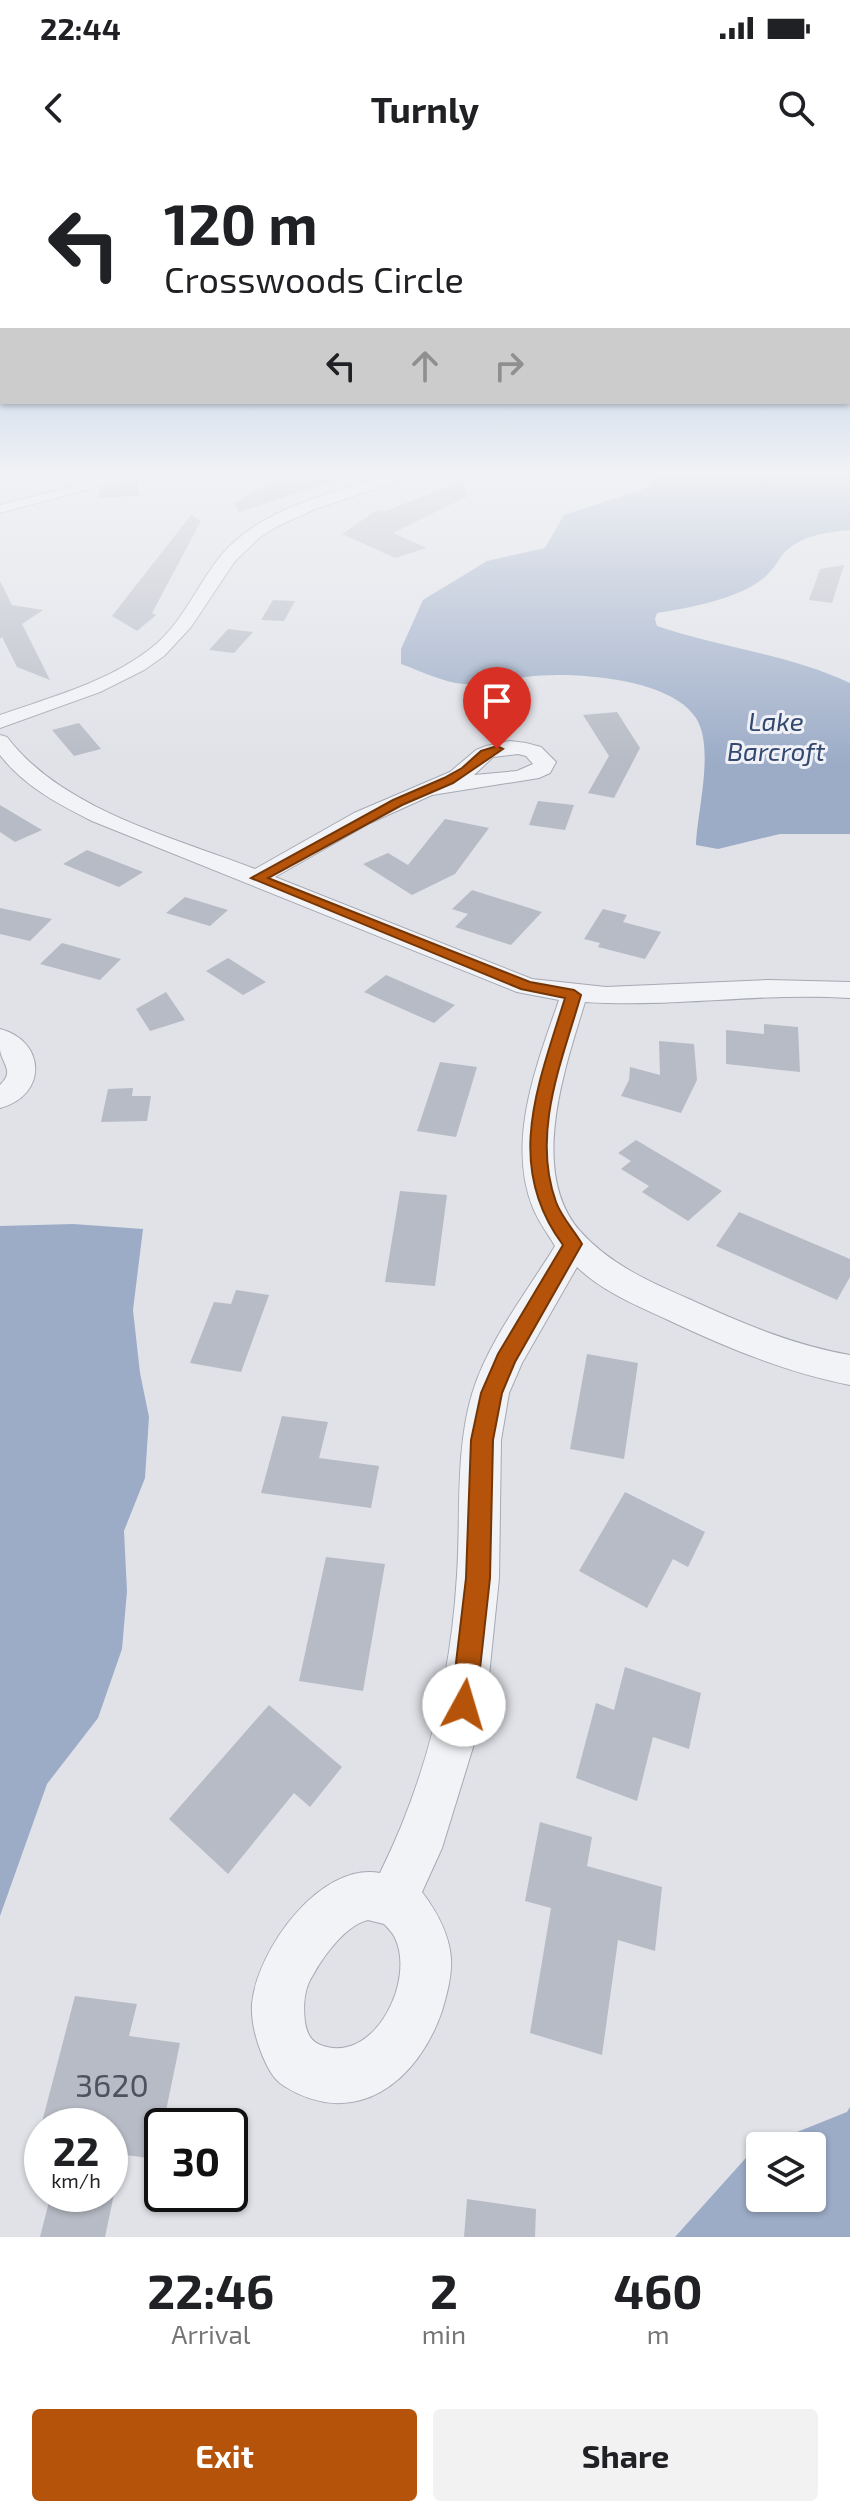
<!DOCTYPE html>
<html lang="en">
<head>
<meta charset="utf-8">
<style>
	body { margin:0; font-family:"Exo 2",sans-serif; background:#f2f2f2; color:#202124; height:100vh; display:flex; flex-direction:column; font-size:30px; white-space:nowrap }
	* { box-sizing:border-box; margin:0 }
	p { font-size:26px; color:#757577 }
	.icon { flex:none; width:44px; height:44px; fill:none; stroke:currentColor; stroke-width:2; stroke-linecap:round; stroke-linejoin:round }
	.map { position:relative; height:2077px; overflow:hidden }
	.details { display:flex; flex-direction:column; background:#fff; flex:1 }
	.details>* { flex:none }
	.banner { position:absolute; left:0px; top:0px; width:850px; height:244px; box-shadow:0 2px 6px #0004; background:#fff; color:#202124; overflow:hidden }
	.buttons { position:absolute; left:746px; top:1972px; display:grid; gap:16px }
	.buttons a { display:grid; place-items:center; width:80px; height:80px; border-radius:8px; background:#fff; box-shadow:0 2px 6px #0004; font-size:40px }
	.speed { position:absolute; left:24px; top:1948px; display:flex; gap:16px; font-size:40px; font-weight:700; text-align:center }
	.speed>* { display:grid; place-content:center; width:104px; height:104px; border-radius:50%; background:#fff; box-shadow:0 2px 6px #0004; line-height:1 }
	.speed small { font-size:20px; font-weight:400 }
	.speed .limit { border:4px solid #111; border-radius:12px; background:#fff; color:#111 }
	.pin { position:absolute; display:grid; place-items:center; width:68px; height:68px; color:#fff; margin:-82px -34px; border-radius:50% 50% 50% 0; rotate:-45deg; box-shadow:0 0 8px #0007 }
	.pin .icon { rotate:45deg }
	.me { position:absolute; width:88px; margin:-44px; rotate:6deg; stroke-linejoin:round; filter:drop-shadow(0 0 6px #0008) }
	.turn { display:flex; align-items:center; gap:28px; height:168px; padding:0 32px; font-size:36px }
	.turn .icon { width:104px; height:104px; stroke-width:2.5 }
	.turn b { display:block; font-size:56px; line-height:68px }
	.lanes { display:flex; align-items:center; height:76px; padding:0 32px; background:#0003; justify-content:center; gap:40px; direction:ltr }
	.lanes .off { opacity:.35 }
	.eta { display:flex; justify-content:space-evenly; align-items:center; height:136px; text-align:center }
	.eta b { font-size:48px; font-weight:700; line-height:56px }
	.primary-button { display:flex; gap:16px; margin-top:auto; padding:16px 32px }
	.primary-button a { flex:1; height:92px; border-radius:8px; background:#b45309; color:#fff; font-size:32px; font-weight:700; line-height:92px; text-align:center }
	.primary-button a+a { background:#f2f2f2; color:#202124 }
	.status { display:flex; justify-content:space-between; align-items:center; height:56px; padding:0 40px; background:#fff; direction:ltr }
	.status svg { height:22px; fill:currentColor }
	header { display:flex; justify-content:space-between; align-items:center; height:104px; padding:0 32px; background:#fff; font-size:36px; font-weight:700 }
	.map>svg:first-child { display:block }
</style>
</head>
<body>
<div class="status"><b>22:44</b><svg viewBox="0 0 49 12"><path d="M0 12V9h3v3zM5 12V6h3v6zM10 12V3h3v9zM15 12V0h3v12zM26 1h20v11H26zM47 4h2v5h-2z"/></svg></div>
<header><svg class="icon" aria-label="back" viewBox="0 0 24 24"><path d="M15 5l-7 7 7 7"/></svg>Turnly<svg class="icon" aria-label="search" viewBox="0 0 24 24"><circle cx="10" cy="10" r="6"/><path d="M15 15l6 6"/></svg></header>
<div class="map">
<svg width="850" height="2077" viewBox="0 0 850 2077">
	<rect width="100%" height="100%" fill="#e0e2e8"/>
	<path fill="#9cacc7" d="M662,314H850V370C828,372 803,375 786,391C779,398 775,408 767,415C744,438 689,448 657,453L655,459L657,466C721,488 789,494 850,523V674H780L718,689L696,685C697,652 715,588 696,558C670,517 568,511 525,517C504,520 486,526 465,524C444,523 421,511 401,504V489L423,440L487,401L545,388L564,355L649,327Z
		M73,1064L143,1069L133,1150L140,1213L149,1257L145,1318L124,1371L127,1431L122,1489L98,1558L47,1624L0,1756V1066Z
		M850,1947V2077H675L753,1990L760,1987V2038H812V1986H762L847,1952Z"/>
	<path fill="#b7bbc5" d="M286,314H342L343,318L239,352L235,343Z
		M137,319L139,336L98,338L100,329Z
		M462,321L468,336L393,373L427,388L395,398L342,374L377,350L386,351Z
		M191,355L201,361L152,453L156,455L137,471L112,456Z
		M844,405L832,443L809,440L820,409Z
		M0,421L12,445L43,450L22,464L50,520L17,507L2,477L0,479Z
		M273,440L295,441L284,461L261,460Z
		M228,469L253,472L234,493L209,490Z
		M617,552L640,588L614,638L588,633L609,596L583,555Z
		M79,563L101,589L74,596L52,570Z
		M538,641L574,645L565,670L529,665Z
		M0,645L42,670L15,682L0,672Z
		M445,659L489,668L455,714L412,735L363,704L388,693L408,705Z
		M87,690L143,712L119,727L63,704Z
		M472,730L542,752L511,785L455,767L468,754L452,749Z
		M185,737L228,750L210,766L166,753Z
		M0,748L52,759L30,781L0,774Z
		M603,749L627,755L623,762L661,772L645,799L598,787L600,783L584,779Z
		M62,783L121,799L100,820L40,804Z
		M228,798L266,822L243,835L206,811Z
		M386,815L455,845L434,863L364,832Z
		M166,832L185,860L150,871L136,849Z
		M764,864L798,867L800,912L726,904V870L764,874Z
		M659,881L694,884L697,920L681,953L621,936L629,920L630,907L660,915Z
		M440,902L477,907L456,977L417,971Z
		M133,928L132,936H151L147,961L101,962L108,929Z
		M636,980L722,1031L688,1061L642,1032L649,1026L621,1009L631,1001L618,993Z
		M400,1031L447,1035L435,1126L385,1122Z
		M739,1052L850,1099V1117L837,1140L716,1086Z
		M236,1130L269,1135L241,1212L190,1203L214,1142L231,1144Z
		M587,1194L638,1203L624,1299L570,1289Z
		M282,1256L328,1262L319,1298L379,1306L371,1348L261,1333Z
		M625,1332L705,1372L688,1407L673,1399L647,1448L579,1411Z
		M326,1397L385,1404L363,1531L299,1521Z
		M625,1507L701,1533L689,1589L653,1577L637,1641L576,1618L596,1543L614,1550Z
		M269,1545L342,1607L310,1647L294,1633L228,1714L169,1659Z
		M540,1662L592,1677L587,1706L662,1727L655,1791L618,1780L602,1895L530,1873L551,1748L525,1741Z
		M75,1836L137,1844L129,1876L180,1883L156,1999L110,1993V1966H41Z
		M51,2034H114L105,2077H40Z
		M467,2039L536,2049L535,2077H464Z"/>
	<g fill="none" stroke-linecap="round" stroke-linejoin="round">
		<defs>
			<path id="minor" d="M123,314H145L0,353V345Z
				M398,314H419L315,349L276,367L259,378L235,401L191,467L164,496L144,510L100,532L0,568V555C51,537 106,523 150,489C183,464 197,424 223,393C266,345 339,331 398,314Z
				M0,575L7,577C62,650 173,677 255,709L354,653L450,612L476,590L486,586L510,581L526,583L541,587L556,602L550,613L539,618L432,635L370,663L275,717L532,819L606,827L769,820L850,822V838C761,832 674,848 585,842C565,908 528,1012 580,1071C609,1104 650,1122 689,1139C741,1163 793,1185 850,1195V1225C785,1212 725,1187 666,1159C635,1145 602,1131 577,1107L522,1203L509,1233L501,1280L499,1418L486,1545L442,1688L422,1732C437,1752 449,1773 451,1798C452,1816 447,1834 442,1851C418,1921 356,1971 284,1926C273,1919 268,1908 263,1897C256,1880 251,1862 252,1844C257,1790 320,1702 380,1713C426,1620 451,1518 457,1415C461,1355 455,1292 472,1234C488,1181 527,1132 555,1086C548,1074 538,1061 533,1048C506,981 537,904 559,840L517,832L92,661C58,644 24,626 0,595ZM518,594L526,596L533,604L517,611L474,615L493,597ZM368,1760L384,1764C388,1768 393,1773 395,1778C415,1819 377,1899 327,1887C313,1884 307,1876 305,1862C303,1847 304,1828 313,1815C324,1795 346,1765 368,1760Z
				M0,869C46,881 48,935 0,948V925C15,911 2,904 0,890C0,883 0,876 0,869Z"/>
		</defs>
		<use href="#minor" stroke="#a5a9b2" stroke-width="2"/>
		<use href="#minor" fill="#f2f3f7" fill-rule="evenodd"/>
	</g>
	<linearGradient id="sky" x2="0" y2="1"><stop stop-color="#89b1db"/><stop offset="0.52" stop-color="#f1f2f5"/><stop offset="1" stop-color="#f1f2f5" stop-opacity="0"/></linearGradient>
	<rect width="850" height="604" fill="url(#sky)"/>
	<path fill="#b45309" stroke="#753606" stroke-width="2" d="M497,586L503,589L453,623L402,645L268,718L530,822L574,830L581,835C562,901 531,973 556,1042C562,1058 574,1070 582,1084L515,1202L502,1233L493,1280L490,1418L476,1545L473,1554L464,1557L455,1554L451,1545L466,1418L471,1280L481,1233L498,1194L563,1085C503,1005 539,923 565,838L521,829L251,718L393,640L444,618L462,608L481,591Z"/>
	<g text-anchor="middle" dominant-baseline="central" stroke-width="6" stroke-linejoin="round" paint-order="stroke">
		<g font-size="26" font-style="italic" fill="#344971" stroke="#eff1f6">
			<text x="776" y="560">Lake<tspan x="776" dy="30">Barcroft</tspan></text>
		</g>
		<g font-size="32" fill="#4c5260">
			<text x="112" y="1924">3620</text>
		</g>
	</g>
</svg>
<div class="buttons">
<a><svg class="icon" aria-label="layers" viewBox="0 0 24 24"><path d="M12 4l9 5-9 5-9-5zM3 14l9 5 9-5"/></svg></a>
</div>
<div class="speed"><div>22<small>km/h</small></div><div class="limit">30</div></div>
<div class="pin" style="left:497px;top:589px;background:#d93025"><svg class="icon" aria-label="arrive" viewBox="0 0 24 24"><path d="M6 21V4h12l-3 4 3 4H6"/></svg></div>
<svg class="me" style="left:464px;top:1545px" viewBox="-20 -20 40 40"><circle r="19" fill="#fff"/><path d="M0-13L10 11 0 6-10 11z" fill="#b45309"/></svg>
<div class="banner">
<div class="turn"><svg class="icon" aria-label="left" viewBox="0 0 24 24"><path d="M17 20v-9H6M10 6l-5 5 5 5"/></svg><div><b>120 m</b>Crosswoods Circle</div></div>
<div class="lanes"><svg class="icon" aria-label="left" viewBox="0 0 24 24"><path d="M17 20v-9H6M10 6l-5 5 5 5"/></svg><svg class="icon off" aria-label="ahead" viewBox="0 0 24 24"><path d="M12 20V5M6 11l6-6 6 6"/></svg><svg class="icon off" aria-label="right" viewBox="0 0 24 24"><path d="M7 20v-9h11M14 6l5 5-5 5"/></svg></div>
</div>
</div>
<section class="details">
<div class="eta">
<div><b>22:46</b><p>Arrival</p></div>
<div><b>2</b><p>min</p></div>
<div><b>460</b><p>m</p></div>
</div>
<div class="primary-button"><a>Exit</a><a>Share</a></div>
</section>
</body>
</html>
